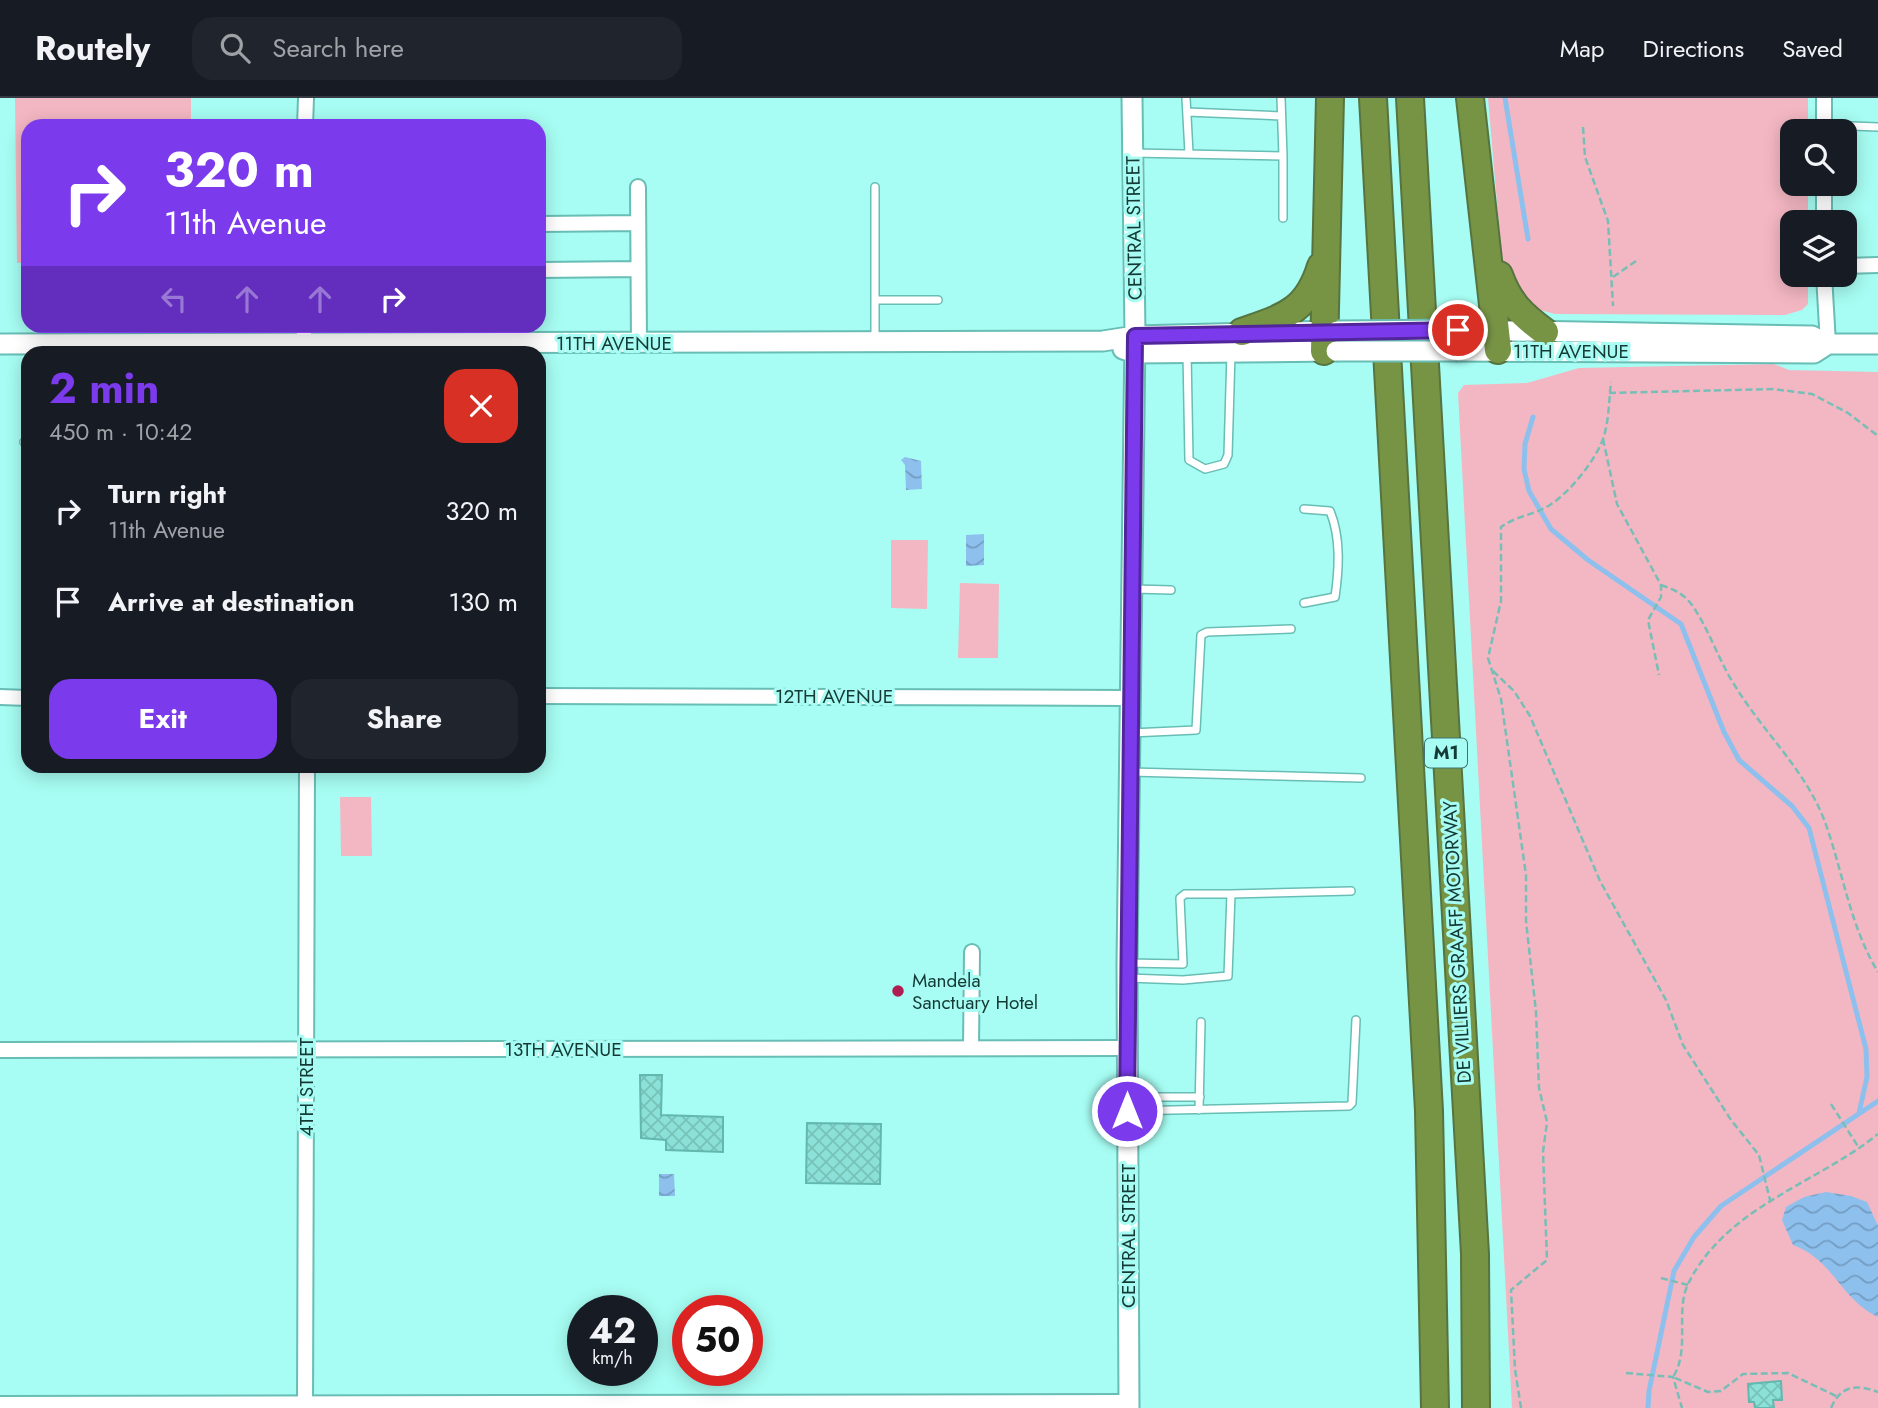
<!DOCTYPE html>
<html lang="en">
<head>
<meta charset="utf-8">
<style>
	body { margin:0; font-family:Jost,sans-serif; background:#20242c; color:#f1f3f6; height:100vh; display:flex; flex-direction:column; font-size:26px; white-space:nowrap }
	* { box-sizing:border-box; margin:0 }
	p { font-size:23px; color:#9ea1a6 }
	.icon { flex:none; width:38px; height:38px; fill:none; stroke:currentColor; stroke-width:2; stroke-linecap:round; stroke-linejoin:round }
	.map { position:relative; flex:1; overflow:hidden }
	.panel { position:absolute; left:21px; top:248px; width:525px; height:427px; display:flex; flex-direction:column; background:#171b24; border-radius:21px; box-shadow:0 4px 18px #0003 }
	.panel>* { flex:none }
	.top-card { position:absolute; left:21px; top:21px; width:525px; height:214px; border-radius:21px; box-shadow:0 4px 18px #0003; background:#7c3aed; color:#fff; overflow:hidden }
	.tools { position:absolute; left:1780px; top:21px; display:grid; gap:14px }
	.tools a { display:grid; place-items:center; width:77px; height:77px; border-radius:14px; background:#171b24; box-shadow:0 4px 18px #0003; font-size:35px }
	.speed { position:absolute; left:567px; top:1197px; display:flex; gap:14px; font-size:35px; font-weight:700; text-align:center }
	.speed>* { display:grid; place-content:center; width:91px; height:91px; border-radius:50%; background:#171b24; box-shadow:0 4px 18px #0003; line-height:1 }
	.speed small { font-size:18px; font-weight:400 }
	.speed .limit { border:10px solid #d22; background:#fff; color:#111 }
	.pin { position:absolute; display:grid; place-items:center; width:60px; height:60px; color:#fff; margin:-30px; border:4px solid #fff; border-radius:50%; box-shadow:0 2px 7px #0007 }
	.me { position:absolute; width:77px; margin:-38px; rotate:0deg; stroke-linejoin:round; filter:drop-shadow(0 0 5px #0008) }
	.turn { display:flex; align-items:center; gap:24px; height:147px; padding:0 28px; font-size:32px }
	.turn .icon { width:91px; height:91px; stroke-width:2.5 }
	.turn b { display:block; font-size:49px; line-height:60px }
	.lanes { display:flex; align-items:center; height:66px; padding:0 28px; background:#0003; justify-content:center; gap:35px; direction:ltr }
	.lanes .off { opacity:.35 }
	.round { display:grid; place-items:center; flex:none; width:74px; height:74px; border-radius:21px; background:#20242c }
	.head { display:flex; align-items:center; justify-content:space-between; height:119px; padding:0 28px }
	h1 { font-size:42px; font-weight:700; line-height:52px; color:#7c3aed }
	.cta { display:flex; gap:14px; margin-top:auto; padding:14px 28px }
	.cta a { flex:1; height:80px; border-radius:21px; background:#7c3aed; color:#fff; font-size:28px; font-weight:700; line-height:80px; text-align:center }
	.cta a+a { background:#20242c; color:#f1f3f6 }
	ul { padding:0; list-style:none }
	li { display:flex; align-items:center; gap:21px; height:91px; padding:0 28px }
	li div { flex:1 }
	li b { display:block; font-size:26px }
	li em { font-style:normal }
	header { display:flex; align-items:center; gap:42px; box-sizing:border-box; height:98px; padding:0 35px; background:#171b24; border-bottom:2px solid #363941 }
	header strong { font-size:33px }
	nav { display:flex; gap:38px; margin-inline-start:auto; font-size:24px }
	.search { width:490px; height:63px; background:#20242c; display:flex; align-items:center; gap:18px; box-sizing:border-box; padding:0 24px; border-radius:21px; color:#9ea1a6; font-size:26px }
	.map>svg:first-child { display:block }
</style>
</head>
<body>
<header>
<strong>Routely</strong>
<div class="search"><svg class="icon" aria-label="search" viewBox="0 0 24 24"><circle cx="10" cy="10" r="6"/><path d="M15 15l6 6"/></svg>Search here</div>
<nav><a>Map</a><a>Directions</a><a>Saved</a></nav>
</header>
<div class="map">
<svg width="1878" height="1310" viewBox="0 0 1878 1310">
	<defs>
		<pattern id="water-waves" width="16" height="10" patternUnits="userSpaceOnUse" patternTransform="scale(1.75)"><rect width="16" height="10" fill="#8ec0ee"/><path d="M0 5q4-4 8 0t8 0" fill="none" stroke="#739dc2"/></pattern>
		<pattern id="building-cross-hatch" width="8" height="8" patternUnits="userSpaceOnUse" patternTransform="scale(1.75)"><rect width="8" height="8" fill="#8be1d7"/><path d="M0 0l8 8M0 8l8-8" fill="none" stroke="#77c2b9"/></pattern>
	</defs>
	<rect width="100%" height="100%" fill="#a7fdf3"/>
	<path fill="#f3b7c3" d="M15,0H191V28H28V164L17,165Z
		M1488,0H1808V33H1792V86H1808V124H1792V177H1808V206L1802,212L1785,217L1555,216L1540,212L1520,201L1503,174Z
		M1774,266L1789,272L1878,274V1310H1512L1458,295L1464,287L1527,285L1579,270Z
		M891,442H928L927,511L891,510Z
		M960,485L999,486L998,560H958Z
		M340,699H371L372,758H341Z"/>
	<path fill="url(#water-waves)" d="M905,359L921,363L922,391L906,392L905,367L901,362Z
		M984,436V467L966,468V437Z
		M659,1076H674L675,1098H659Z
		M1826,1094L1851,1098L1867,1104L1878,1128V1219C1840,1201 1834,1162 1793,1147L1782,1122L1786,1109L1804,1099Z"/>
	<g fill="none" stroke-linecap="round" stroke-linejoin="round">
		<path stroke="#8ec0ee" stroke-width="5" d="M1505,0L1528,141
			M1533,319L1525,346L1524,371L1529,393L1551,431L1588,462L1681,526L1724,634L1739,662L1792,708L1809,730L1866,951L1867,979L1859,1015
			M1648,1310L1649,1293L1674,1173L1694,1139L1721,1108L1878,1003"/>
	</g>
	<path fill="url(#building-cross-hatch)" stroke="#62b8ae" stroke-width="2" d="M640,977H662L661,1017L723,1019V1054L666,1052V1042L641,1040Z
		M807,1025L881,1026L880,1086L806,1085Z
		M1781,1283L1782,1302H1773L1774,1310H1755L1754,1304H1749L1748,1286Z"/>
	<g fill="none" stroke-linecap="round" stroke-linejoin="round">
		<defs>
			<path id="service" d="M1186,0L1189,55
				M1281,0L1283,58
				M1187,14L1281,18
				M1825,27L1878,29
				M1133,55L1283,58V120
				M875,89V243
				M875,202H938
				M1187,255L1189,362L1205,371L1224,366L1228,357L1231,255
				M24,344H28
				M1304,411L1330,413C1341,440 1339,471 1335,499L1304,505
				M1134,491L1171,492
				M1131,635L1196,632L1201,537L1207,534L1291,531
				M1131,674L1361,680
				M1231,796L1351,793
				M1128,865L1183,866L1180,800L1185,796H1231L1228,878L1183,882L1128,880
				M1130,999H1200
				M1199,1012L1201,924
				M1128,1013L1349,1008L1352,1005L1356,922"/>
			<path id="minor" d="M305,28L306,0
				M1824,33V0
				M638,89L639,245
				M1824,124V86
				M539,126L638,125
				M1844,168L1878,167
				M539,172L638,171
				M1824,177L1828,246
				M304,256V228
				M539,598L1129,600
				M0,599L28,600
				M971,950L972,854
				M0,952L1127,950
				M0,1306L1129,1304
				M305,1310L307,668"/>
			<path id="secondary" d="M1458,232L1812,238L1828,246H1878
				M0,246L1103,243L1135,238L1335,233
				M1123,251L1135,255L1336,253
				M1458,253L1814,255L1828,246
				M1129,1310L1127,865L1135,238L1132,0"/>
			<path id="motorway" d="M1373,0L1429,1013L1435,1310
				M1410,0L1475,1156L1476,1310
				M1470,0L1498,252
				M1499,177C1509,205 1522,217 1545,234
				M1242,234C1284,219 1307,214 1321,168
				M1324,253L1330,0"/>
		</defs>
		<use href="#service" stroke="#68bdb4" stroke-width="10"/>
		<use href="#minor" stroke="#68bdb4" stroke-width="18"/>
		<use href="#secondary" stroke="#68bdb4" stroke-width="23"/>
		<use href="#motorway" stroke="#557440" stroke-width="30"/>
		<path stroke="#78beb6" stroke-width="2.5" stroke-dasharray="7 3.5" stroke-linecap="butt" d="M1583,29L1585,59L1608,123L1613,208
			M1613,179L1639,161
			M1609,295L1773,291L1812,296L1848,315L1878,338
			M1603,341L1617,406L1661,487V499L1648,522L1659,577
			M1661,487C1673,491 1684,496 1692,507C1710,533 1719,564 1737,591C1765,636 1806,673 1825,724C1843,774 1850,828 1878,874
			M1493,573L1514,593L1530,618L1600,783L1666,902L1683,947L1731,1022L1759,1057L1770,1102
			M1831,1006L1859,1050
			M1661,1180L1688,1187
			M1626,1275L1673,1279L1682,1310
			M1836,1298L1788,1275L1743,1276L1721,1293L1708,1294L1673,1279C1691,1251 1674,1213 1689,1184C1728,1108 1816,1086 1878,1036
			M1521,1310L1515,1271L1511,1192L1547,1162L1543,1054L1547,1024L1539,990L1536,914L1526,823V777L1501,601L1488,560L1501,503V429C1516,418 1534,417 1550,407C1570,394 1597,361 1604,338C1609,321 1609,302 1611,284
			M1831,1310C1841,1287 1856,1286 1878,1294"/>
		<use href="#service" stroke="#fff" stroke-width="7"/>
		<use href="#minor" stroke="#fff" stroke-width="14"/>
		<use href="#secondary" stroke="#fff" stroke-width="19"/>
		<use href="#motorway" stroke="#779445" stroke-width="26"/>
		<defs>
			<path id="secondary-bridge" d="M1337,233L1458,232
				M1336,253H1458"/>
		</defs>
		<use href="#secondary-bridge" stroke="#68bdb4" stroke-width="23" stroke-linecap="butt"/>
		<use href="#secondary-bridge" stroke="#fff" stroke-width="19"/>
	</g>
	<g fill="none" stroke-linecap="round" stroke-linejoin="round">
		<defs>
			<path id="route" d="M1127,1013L1135,238L1458,232"/>
		</defs>
		<use href="#route" stroke="#51269a" stroke-width="18"/>
		<use href="#route" stroke="#7c3aed" stroke-width="12"/>
	</g>
	<circle fill="#ae1e52" stroke="#a7fdf3" stroke-width="2.5" cx="898" cy="893" r="7"/>
	<g text-anchor="middle" dominant-baseline="central" stroke-width="6" stroke-linejoin="round" paint-order="stroke">
		<rect fill="#a7fdf3" stroke="#41746f" stroke-width="2" x="1425" y="640.5" width="42" height="29" rx="5"/>
		<g font-size="18" font-weight="bold" fill="#153a36">
			<text x="1446" y="655">M1</text>
		</g>
		<g font-size="19" fill="#153a36" stroke="#a7fdf3">
			<text transform="translate(1134 130) rotate(-91)">CENTRAL STREET</text>
			<text x="614" y="245">11TH AVENUE</text>
			<text x="1571" y="253">11TH AVENUE</text>
			<text x="834" y="598">12TH AVENUE</text>
			<text transform="translate(1457 844) rotate(-93)">DE VILLIERS GRAAFF MOTORWAY</text>
			<text x="563" y="951">13TH AVENUE</text>
			<text transform="translate(306 989) rotate(-90)">4TH STREET</text>
			<text transform="translate(1128 1138) rotate(-90)">CENTRAL STREET</text>
		</g>
		<g font-size="19" fill="#153a36" stroke="#a7fdf3" text-anchor="start">
			<text x="912" y="882">Mandela<tspan x="912" dy="22">Sanctuary Hotel</tspan></text>
		</g>
	</g>
</svg>
<div class="tools">
<a><svg class="icon" aria-label="search" viewBox="0 0 24 24"><circle cx="10" cy="10" r="6"/><path d="M15 15l6 6"/></svg></a>
<a><svg class="icon" aria-label="layers" viewBox="0 0 24 24"><path d="M12 4l9 5-9 5-9-5zM3 14l9 5 9-5"/></svg></a>
</div>
<div class="speed"><div>42<small>km/h</small></div><div class="limit">50</div></div>
<div class="pin" style="left:1458px;top:232px;background:#d93025"><svg class="icon" aria-label="arrive" viewBox="0 0 24 24"><path d="M6 21V4h12l-3 4 3 4H6"/></svg></div>
<svg class="me" style="left:1127px;top:1013px" viewBox="-20 -20 40 40"><circle r="17" fill="#7c3aed" stroke="#fff" stroke-width="3"/><path d="M0-11L8 9 0 5-8 9z" fill="#fff"/></svg>
<div class="top-card">
<div class="turn"><svg class="icon" aria-label="right" viewBox="0 0 24 24"><path d="M7 20v-9h11M14 6l5 5-5 5"/></svg><div><b>320 m</b>11th Avenue</div></div>
<div class="lanes"><svg class="icon off" aria-label="left" viewBox="0 0 24 24"><path d="M17 20v-9H6M10 6l-5 5 5 5"/></svg><svg class="icon off" aria-label="ahead" viewBox="0 0 24 24"><path d="M12 20V5M6 11l6-6 6 6"/></svg><svg class="icon off" aria-label="ahead" viewBox="0 0 24 24"><path d="M12 20V5M6 11l6-6 6 6"/></svg><svg class="icon" aria-label="right" viewBox="0 0 24 24"><path d="M7 20v-9h11M14 6l5 5-5 5"/></svg></div>
</div>
<section class="panel">
<div class="head"><div><h1>2 min</h1><p>450 m · 10:42</p></div><a class="round" style="background:#d93025;color:#fff"><svg class="icon" aria-label="close" viewBox="0 0 24 24"><path d="M6 6l12 12M18 6L6 18"/></svg></a></div>
<ul>
<li><svg class="icon" aria-label="right" viewBox="0 0 24 24"><path d="M7 20v-9h11M14 6l5 5-5 5"/></svg><div><b>Turn right</b><p>11th Avenue</p></div><em>320 m</em></li>
<li><svg class="icon" aria-label="arrive" viewBox="0 0 24 24"><path d="M6 21V4h12l-3 4 3 4H6"/></svg><div><b>Arrive at destination</b></div><em>130 m</em></li>
</ul>
<div class="cta"><a>Exit</a><a>Share</a></div>
</section>
</div>
</body>
</html>
